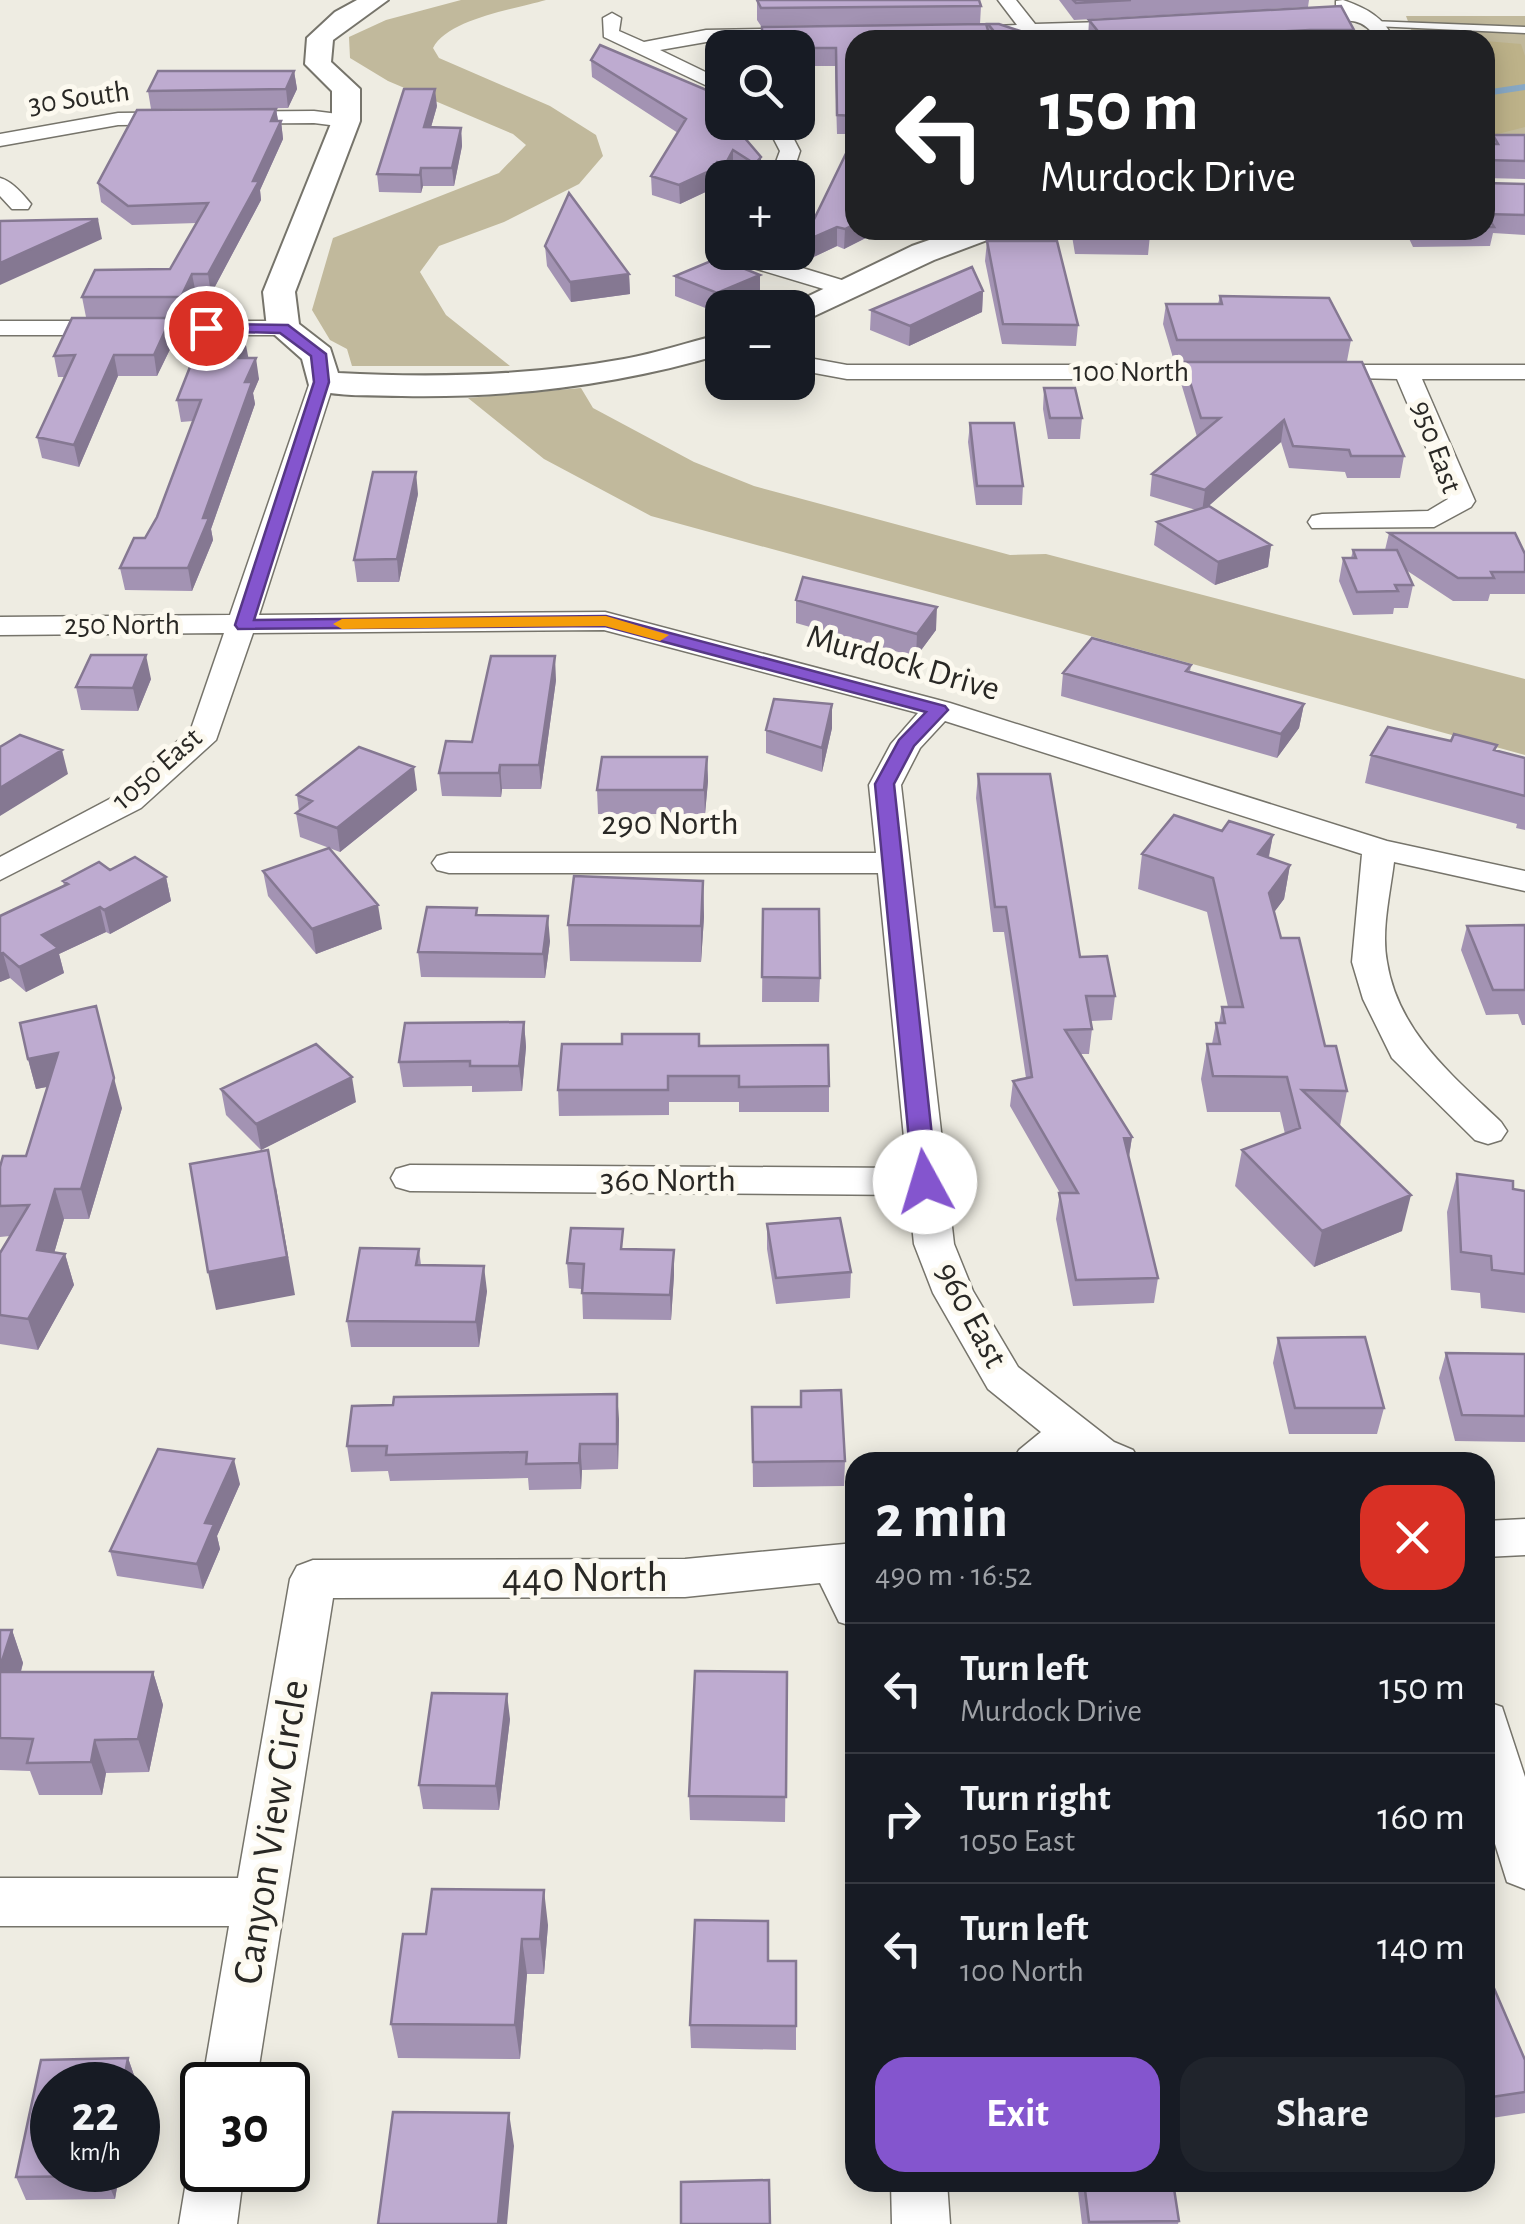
<!DOCTYPE html>
<html lang="en">
<head>
<meta charset="utf-8">
<style>
	body { margin:0; font-family:"Alegreya Sans",sans-serif; background:#20242c; color:#f1f3f6; height:100vh; display:flex; flex-direction:column; font-size:38px; white-space:nowrap }
	* { box-sizing:border-box; margin:0 }
	p { font-size:32px; color:#9ea1a6 }
	.icon { flex:none; width:55px; height:55px; fill:none; stroke:currentColor; stroke-width:2; stroke-linecap:round; stroke-linejoin:round }
	.map { position:relative; flex:1; overflow:hidden }
	.side { position:absolute; left:845px; top:1452px; width:650px; height:740px; display:flex; flex-direction:column; background:#171b24; border-radius:30px; box-shadow:0 5px 25px #0003 }
	.side>* { flex:none }
	.guide { position:absolute; left:845px; top:30px; width:650px; height:210px; border-radius:30px; box-shadow:0 5px 25px #0003; background:#202124; color:#fff; overflow:hidden }
	.tools { position:absolute; left:705px; top:30px; display:grid; gap:20px }
	.tools a { display:grid; place-items:center; width:110px; height:110px; border-radius:20px; background:#171b24; box-shadow:0 5px 25px #0003; font-size:50px }
	.speed { position:absolute; left:30px; top:2062px; display:flex; gap:20px; font-size:50px; font-weight:700; text-align:center }
	.speed>* { display:grid; place-content:center; width:130px; height:130px; border-radius:50%; background:#171b24; box-shadow:0 5px 25px #0003; line-height:1 }
	.speed small { font-size:25px; font-weight:400 }
	.speed .limit { border:5px solid #111; border-radius:15px; background:#fff; color:#111 }
	.pin { position:absolute; display:grid; place-items:center; width:85px; height:85px; color:#fff; margin:-42px; border:5px solid #fff; border-radius:50%; box-shadow:0 2px 10px #0007 }
	.me { position:absolute; width:110px; margin:-55px; rotate:354deg; stroke-linejoin:round; filter:drop-shadow(0 0 8px #0008) }
	.turn { display:flex; align-items:center; gap:35px; height:210px; padding:0 30px; font-size:45px }
	.turn .icon { width:130px; height:130px; stroke-width:2.5 }
	.turn b { display:block; font-size:70px; line-height:85px }
	.round { display:grid; place-items:center; flex:none; width:105px; height:105px; border-radius:30px; background:#20242c }
	.summary { display:flex; align-items:center; justify-content:space-between; height:170px; padding:0 30px }
	h1 { font-size:60px; font-weight:600; line-height:75px }
	.primary-button { display:flex; gap:20px; margin-top:auto; padding:20px 30px }
	.primary-button a { flex:1; height:115px; border-radius:30px; background:#8455ce; color:#fff; font-size:40px; font-weight:600; line-height:115px; text-align:center }
	.primary-button a+a { background:#20242c; color:#f1f3f6 }
	ul { padding:0; list-style:none }
	li { display:flex; align-items:center; gap:30px; height:130px; padding:0 30px; border-top:2px solid #363941 }
	li div { flex:1 }
	li b { display:block; font-size:38px }
	li em { font-style:normal }
	.map>svg:first-child { display:block }
</style>
</head>
<body>
<div class="map">
<svg width="1525" height="2224" viewBox="0 0 1525 2224">
	<rect width="100%" height="100%" fill="#eeece2"/>
	<path fill="#c1b99c" d="M461,0H546C515,9 448,19 433,48L439,58L550,106L596,135L603,156L579,184L504,222L439,246L420,272L446,315L510,366H352L347,349L330,340L312,310L333,238L499,173L526,145L513,134L388,81L350,58L349,37L386,20Z
		M1406,16H1525V137H1485V40H1415Z
		M581,388L593,408L694,462L754,486L1010,555L1046,554L1525,679V755L651,516L544,459L468,398Z"/>
	<path fill="#bdb289" d="M1485,41L1521,44L1525,56V127L1486,137Z"/>
	<g fill="none" stroke-linecap="round" stroke-linejoin="round">
		<path stroke="#87a8c5" stroke-width="6" d="M1485,93L1525,87"/>
		<defs>
			<path id="lane" d="M1371,21L1525,27V33L1374,26Z"/>
			<path id="street" d="M998,0H1016L1035,24L1139,21L1148,26L1139,31L1032,37L968,36L965,32L974,27L1017,25Z
				M1343,0C1366,8 1384,17 1394,40H1376C1359,0 1311,37 1284,17L1293,12L1336,9V1Z
				M612,13L621,18L619,31L644,42L706,30L814,28L823,34L814,40L706,42L660,50L722,80V93L604,37L603,18Z
				M314,111L346,115L356,121L346,127L314,123L118,125L0,146V134L118,113Z
				M765,122H785L800,151L791,178H770L780,151Z
				M0,178C12,181 23,194 31,204L28,209H12L0,196Z
				M722,246V252H750L855,284L858,289L847,296L717,257L714,252Z
				M0,321H283L295,328L283,335H0Z
				M798,356L847,365H1233L1245,372L1233,379H847L798,370Z
				M1318,365H1525V379H1422L1475,501L1471,507L1434,527L1312,528L1308,522L1312,516L1322,514L1428,511L1448,499L1397,379L1309,377L1306,372L1309,367Z
				M322,375L334,382L259,615L605,612L950,703L1387,841L1525,871V891L1394,862C1390,894 1381,931 1387,962C1398,1032 1453,1076 1501,1122L1507,1131L1501,1140L1488,1144L1475,1140L1392,1058L1363,999L1352,962L1362,854L945,721L920,748L901,785L954,1244L973,1291L1018,1367L1114,1442L1133,1450L1140,1462H1079L1071,1456L1063,1462H1012L1019,1450L1041,1432L988,1389L933,1293L914,1244L909,1195L410,1191L396,1187L391,1178L396,1169L410,1165L907,1168L878,873H449L437,870L432,863L437,856L449,853H876L869,785L891,744L918,713L604,630L253,633L216,740L141,808L0,880V857L119,794L191,729L224,633L0,635V617L230,615L310,382Z
				M1525,1519V1555L1485,1557V1521Z
				M855,1543V1627L839,1622L820,1583L685,1597L333,1598L256,2085H202L229,1926H0V1878H238L290,1579L297,1566L313,1560L685,1559Z
				M1485,1701L1502,1707L1525,1777V1889L1507,1882L1485,1812Z
				M202,2147V2170H244L237,2224H179L188,2170L196,2150Z
				M891,2182H947L950,2224H892Z"/>
			<path id="secondary" d="M357,0H388L333,40L331,62L360,89V121L295,292L299,324L330,348L338,373C433,378 530,376 624,359C657,353 689,342 722,334V354C618,385 511,398 402,396C372,395 339,397 310,389L302,359L267,328L263,292L332,121V91L305,64L307,38L335,12Z
				M958,230H1002L998,236L934,260L810,318L798,321V308H784L912,246Z"/>
		</defs>
		<use href="#lane" stroke="#76746b" stroke-width="3"/>
		<use href="#street" stroke="#76746b" stroke-width="3"/>
		<use href="#secondary" stroke="#76746b" stroke-width="4"/>
		<use href="#lane" fill="#fff" fill-rule="evenodd"/>
		<use href="#street" fill="#fff" fill-rule="evenodd"/>
		<use href="#secondary" fill="#fff" fill-rule="evenodd"/>
	</g>
	<path fill="#a393b3" d="M757,0L981,6L980,24L761,26L757,20Z
		M1059,0H1309L1308,7L1074,20Z
		M1089,20L1354,30L1353,40H1090L1088,38Z
		M988,24L1047,40H855V134H837L835,66H798V48H762V27L988,29Z
		M591,60L737,130L761,157V176L760,178H747L733,168L729,178H722V182L718,181L714,188L680,204L652,195L651,176L678,133L592,77Z
		M294,71L297,89L288,108L151,109L148,91Z
		M437,106L431,127L461,128L462,146L454,186H423L421,193L379,192L377,174Z
		M276,109L278,121H281L283,139L260,190L261,200L211,294H196L185,317H86L82,297L170,269L197,223L132,225L101,202L98,183Z
		M855,135L880,231L844,249L837,246L803,262V242Z
		M1493,135H1525V179L1486,178V183L1525,184V235L1493,233L1490,246L1413,247L1405,230H1485V144H1491Z
		M1071,230H1149L1150,235L1148,255L1075,254Z
		M987,241L1078,325L1076,346L1002,344L985,261Z
		M545,246L629,274L630,294L571,302L547,266Z
		M760,275V295L722,308V311L718,313L675,296V276Z
		M983,291L982,312L909,346L870,330L871,310Z
		M1220,296L1351,340L1347,361H1174L1163,324L1166,304H1218Z
		M175,339L157,376H118L79,467L42,458L37,437L65,377H58L54,356Z
		M248,358L259,379L253,393L255,404L211,529L213,540L192,591L125,590L120,568L145,538L157,517L193,421L181,422L177,400Z
		M1184,362L1404,456L1400,478H1347L1345,472L1289,468L1281,442L1208,506L1271,545L1268,567L1215,585L1154,545L1157,522L1196,510L1150,496L1152,474L1197,437L1181,383Z
		M1044,388L1082,418L1080,439H1048L1043,409Z
		M970,423L1023,486L1022,505H976L968,442Z
		M418,494L399,582H357L354,560Z
		M1389,533L1525,554V594H1490L1488,601H1453L1406,570L1413,585L1408,608H1394L1393,614L1353,615L1339,581L1343,558H1351L1353,550H1385Z
		M796,600L936,630L916,657L796,623Z
		M1191,665L1190,672L1304,704L1299,728L1277,758L1061,696L1063,673Z
		M151,679L138,711L81,710L76,687Z
		M556,680L541,789H502L501,797L442,796L439,773L472,742Z
		M832,728L822,772L766,753V730Z
		M1497,745L1495,751L1525,758V830L1516,828L1517,824L1365,783L1371,755Z
		M707,757L708,781L705,814H598L597,790Z
		M978,774L1080,957L1115,996L1112,1020L1091,1021L1092,1029L1089,1054H1081L1132,1137L1129,1157L1158,1278L1154,1303L1073,1306L1056,1219L1060,1193L1010,1106L1013,1081L1026,1078L1004,932H993L976,798Z
		M417,790L340,852L300,837L296,813L299,811L297,795Z
		M1222,831L1273,835L1269,857L1290,865L1284,899L1274,912L1281,938L1325,1046L1347,1091L1340,1126L1402,1231L1314,1267L1235,1186L1242,1150L1285,1134L1280,1112H1207L1201,1079L1207,1044H1212L1216,1023H1219L1222,1007H1228L1207,912L1138,889L1142,854Z
		M110,870L166,877L171,901L110,934L106,932L59,954L64,973L26,992L10,978L0,982V916L64,886L63,881Z
		M263,871L382,929L316,954L268,896Z
		M703,881L704,917L701,962L570,961L568,925Z
		M763,909L820,978L819,1002H762Z
		M478,915L550,941L545,978L421,977L418,952Z
		M1525,925V1025H1522L1518,1014L1486,1015L1461,950L1467,926Z
		M524,1022L526,1047L522,1091L472,1092V1086L403,1087L399,1062Z
		M699,1046L829,1086V1112H739V1102H669V1115L559,1116L558,1090Z
		M28,1059L122,1108L89,1219H64L54,1253L65,1254L74,1285L38,1350L0,1344V1253L10,1236L0,1237V1167L26,1156L47,1087L36,1089Z
		M221,1089L356,1102L261,1150L226,1115Z
		M1457,1174L1513,1189L1525,1191V1313L1481,1308L1480,1293L1451,1290L1447,1212Z
		M767,1224L851,1272L850,1298L776,1304L767,1249Z
		M419,1249L421,1265L487,1291L479,1347H351L347,1321Z
		M625,1249L674,1275L671,1320L583,1319L582,1289L569,1288L567,1263Z
		M1278,1338L1384,1408L1377,1434H1289L1273,1363Z
		M1446,1353L1525,1354V1442L1455,1441L1439,1378Z
		M752,1407L845,1461L844,1486L753,1487Z
		M619,1419L618,1469L582,1470L581,1489L529,1490L528,1478L390,1481L388,1471L351,1472L347,1446Z
		M240,1484L217,1536L220,1549L203,1589L117,1576L110,1551Z
		M0,1630H12L23,1663L21,1672H153L163,1705L149,1772L106,1773L102,1795H39L30,1771L0,1770Z
		M787,1672L785,1822L690,1820L689,1796Z
		M510,1719L499,1810L423,1809L419,1785Z
		M548,1925L544,1974H527L520,2059L398,2058L391,2024L426,1934Z
		M768,1961H796V2050L691,2048L690,2025Z
		M1485,1980L1525,2060V2113L1485,2119Z
		M128,2058L136,2081L52,2170H120L115,2199L26,2200L16,2177Z
		M1077,2182H1173L1179,2221L1178,2224H1082Z"/>
	<path fill="#857892" d="M294,71L297,89L288,108L286,89Z
		M435,89L437,106L426,145L424,127Z
		M276,109L279,126L281,121L283,139L260,190L261,200L211,294L208,274L253,181L271,121Z
		M461,128L462,146L454,186L452,168Z
		M733,150V168L729,178H726V163Z
		M761,157V176L755,178V164Z
		M717,162L718,181L714,188L680,204L679,185Z
		M421,168L423,186L421,193L420,175Z
		M98,219L102,239L0,285V263Z
		M855,224V230H881L844,249L845,229Z
		M837,227V246L803,262V242Z
		M192,274L196,294L185,317L181,297Z
		M629,274L630,294L571,302L570,282Z
		M760,275V295L730,308H722V311L718,313L717,293Z
		M983,291L982,312L909,346L910,326Z
		M171,318L175,339L157,376L154,355Z
		M245,340L249,361L237,358Z
		M114,355L118,376L79,467L74,445Z
		M256,358L259,379L253,393L255,404L211,529L213,540L192,591L188,568L245,382Z
		M1284,420L1281,442L1202,512L1205,490Z
		M416,472L418,494L399,582L397,559Z
		M1271,545L1268,567L1215,585L1218,562Z
		M937,607L936,630L916,657L917,634Z
		M146,655L151,679L138,711L133,688Z
		M555,656L556,680L541,789L539,765Z
		M832,704V728L822,772V748Z
		M1304,704L1299,728L1277,758L1281,734Z
		M62,750L68,774L0,816V788Z
		M707,757L708,781L705,814L704,790Z
		M500,765L502,789L501,797L499,773Z
		M414,767L417,790L340,852L337,828Z
		M1273,835L1266,869L1258,854Z
		M1290,865L1284,899L1263,927L1269,893Z
		M166,877L171,901L110,934L104,910Z
		M703,881L704,917L701,962V926Z
		M378,905L382,929L316,954L312,929Z
		M100,907L106,932L59,954L64,973L26,992L19,967L42,935Z
		M548,916L550,941L545,978L543,954Z
		M3,953L10,978L0,982V954Z
		M524,1022L526,1047L522,1091L519,1066Z
		M58,1053L66,1083L36,1089L28,1059Z
		M352,1077L356,1102L261,1150L256,1124Z
		M114,1078L122,1108L89,1219L81,1189Z
		M1132,1137L1128,1162L1124,1138Z
		M276,1187L295,1295L216,1310L208,1272Z
		M55,1189L64,1219L46,1281L37,1250Z
		M1411,1195L1402,1231L1314,1267L1322,1231Z
		M674,1250V1275L671,1320L670,1295Z
		M65,1254L74,1285L38,1350L28,1319Z
		M484,1266L487,1291L479,1347L476,1322Z
		M617,1394L619,1419L618,1469L617,1444Z
		M580,1444L582,1470L581,1489L579,1463Z
		M234,1459L240,1484L217,1536L220,1549L203,1589L197,1564L205,1523Z
		M12,1630L23,1663L11,1705L0,1677V1667Z
		M153,1672L163,1705L149,1772L138,1739Z
		M507,1694L510,1719L499,1810L496,1786Z
		M95,1740L106,1773L102,1795L91,1762Z
		M544,1890L548,1925L544,1974L540,1939Z
		M522,1939L527,1974L520,2059L515,2025Z
		M128,2058L136,2081V2085H123Z
		M509,2113L514,2146L507,2224H498Z
		M107,2170H120L115,2199L105,2176Z"/>
	<path fill="#beabd0" stroke="#857892" stroke-width="2.5" d="M757,0H979L981,6L761,8Z
		M1073,0H1131L1076,3Z
		M1341,6L1354,30H1310L1105,40L1089,20Z
		M986,24L991,40H855V116L837,115L836,48H762V27Z
		M988,24H999L1047,40H1001Z
		M600,45L716,94L722,102V122H731L761,157L755,164L733,150L726,163L717,162L714,169L679,185L651,176L686,119L591,60Z
		M158,71H294L286,89L148,91Z
		M404,89H435L424,127L461,128L452,168H421L420,175L377,174Z
		M276,109L271,121H281L253,181H259L208,274H192L181,297H82L95,270L170,269L208,203L128,206L98,183L137,110Z
		M855,135V224L845,229L837,227L803,242Z
		M1493,135H1525V161L1486,160V183L1525,184V215L1486,214L1494,227H1485V144H1498Z
		M569,193L629,274L570,282L545,246Z
		M98,219L0,263V221Z
		M1076,230H1149L1150,235L1077,234Z
		M987,241H1057L1078,325L1003,324Z
		M718,258L760,275L717,293L675,276Z
		M972,267L983,291L910,326L871,310Z
		M1220,296L1329,298L1351,340H1177L1166,304H1222Z
		M72,318H171L154,355H114L74,445L37,437L75,355L54,356Z
		M201,339L245,340L237,358H256L245,382H252L203,518H209L188,568H120L134,538H145L157,517L201,400H177Z
		M1184,362H1362L1404,456H1351L1349,450L1293,446L1284,420L1205,490L1152,474L1220,418H1201Z
		M1044,388H1075L1082,418H1050Z
		M970,423H1014L1023,486H977Z
		M373,472H416L397,559L354,560Z
		M1209,506L1271,545L1218,562L1157,522Z
		M1389,533H1515L1525,554V572H1491L1494,578H1458Z
		M1353,550H1397L1413,585H1395L1398,591L1357,592L1343,558H1356Z
		M803,577L937,607L917,634L796,600Z
		M1092,638L1191,665L1186,671L1304,704L1281,734L1063,673Z
		M91,655H146L133,688L76,687Z
		M491,656H555L539,765H500L499,773H439L446,741L472,742Z
		M774,699L832,704L822,748L766,730Z
		M1388,727L1451,741L1454,734L1497,745L1494,750L1525,758V796L1371,755Z
		M20,735L62,750L0,788V747Z
		M359,747L414,767L337,828L296,813L312,801L297,795Z
		M602,757H707L704,790H597Z
		M978,774H1050L1080,957L1107,956L1115,996H1086L1092,1029L1065,1030L1132,1137L1124,1138L1158,1278L1076,1280L1059,1193H1078L1013,1081L1032,1077L1006,907H995Z
		M1174,815L1222,831L1229,821L1273,835L1258,854L1290,865L1269,893L1281,938H1299L1325,1046H1336L1347,1091L1302,1090L1411,1195L1322,1231L1242,1150L1300,1128L1287,1077L1213,1076L1207,1044H1220L1216,1023H1225L1222,1007H1243L1213,878L1142,854Z
		M329,848L378,905L312,929L263,871Z
		M135,857L166,877L104,910L100,907L42,935L58,948L19,967L3,953L0,954V916L68,884L63,881L99,862L110,870Z
		M574,876L703,881L701,926L568,925Z
		M427,907L477,908L476,915L548,916L543,954L418,952Z
		M763,909H819L820,978L762,977Z
		M1525,925V990H1493L1467,926Z
		M96,1006L114,1078L81,1189H55L37,1250L65,1254L28,1319L0,1315V1253L29,1205L0,1206V1167L3,1156H26L58,1053L28,1059L20,1023Z
		M524,1022L519,1066H470V1061L399,1062L405,1023Z
		M622,1034H699V1046L828,1045L829,1086L739,1087V1076H668V1090H558L562,1044H622Z
		M316,1044L352,1077L256,1124L221,1089Z
		M268,1150L287,1257L208,1272L190,1164Z
		M1457,1174L1513,1181V1189L1525,1191V1274L1492,1270L1491,1256L1461,1252Z
		M840,1218L851,1272L776,1278L767,1224Z
		M571,1228L623,1229L621,1249L674,1250L670,1295L582,1293L584,1264L567,1263Z
		M360,1248L419,1249L416,1265L484,1266L476,1322L347,1321Z
		M1365,1337L1384,1408H1295L1278,1338Z
		M1446,1353L1525,1354V1416L1462,1415Z
		M841,1390L845,1461L753,1462L752,1407H801V1391Z
		M617,1394V1444H580L579,1463L526,1464L527,1452L386,1455L387,1446H347L352,1406L393,1405L394,1397Z
		M158,1449L234,1459L205,1523L214,1524L197,1564L110,1551Z
		M0,1630H12L0,1667Z
		M695,1671L787,1672L786,1797L689,1796Z
		M0,1672H153L138,1739L95,1740L91,1762L27,1763L33,1739L0,1738Z
		M432,1693L507,1694L496,1786L419,1785Z
		M432,1889L544,1890L540,1939H522L515,2025L391,2024L403,1934H426Z
		M695,1920L768,1921V1961H796V2026L690,2025Z
		M1490,1979L1525,2060V2092L1485,2098V1980Z
		M128,2058L123,2085H52V2170H107L105,2176L16,2177L41,2060Z
		M393,2112L509,2113L498,2224H378Z
		M769,2180L770,2224H681V2182Z
		M1084,2182H1173L1179,2221L1089,2222Z"/>
	<path fill="#8455ce" stroke="#563786" stroke-width="2.5" d="M206,324L288,325L326,354L329,382L254,620L606,616L945,706L948,710L914,746L894,784L937,1182L933,1187L925,1190L913,1182L875,784L899,740L926,712L605,626L238,629L235,625L314,382L311,356L280,333L201,331V325Z"/>
	<path fill="#f59e0b" d="M606,616L669,635L660,641L605,626L342,629L333,624L342,619Z"/>
	<g text-anchor="middle" dominant-baseline="central" stroke-width="10" stroke-linejoin="round" paint-order="stroke">
		<g font-size="30" fill="#292825" stroke="#fcf9ef">
			<text transform="translate(79 98) rotate(-8)">30 South</text>
			<text x="1131" y="372">100 North</text>
			<text transform="translate(1436 447) rotate(70)">950 East</text>
			<text x="122" y="625">250 North</text>
			<text transform="translate(157 769) rotate(-41)">1050 East</text>
		</g>
		<g font-size="35" fill="#292825" stroke="#fcf9ef">
			<text transform="translate(903 663) rotate(16)">Murdock Drive</text>
			<text x="670" y="823">290 North</text>
			<text x="668" y="1180">360 North</text>
			<text transform="translate(971 1315) rotate(62)">960 East</text>
		</g>
		<g font-size="42" fill="#292825" stroke="#fcf9ef">
			<text x="585" y="1578">440 North</text>
			<text transform="translate(271 1832) rotate(-81)">Canyon View Circle</text>
		</g>
	</g>
</svg>
<div class="tools">
<a><svg class="icon" aria-label="search" viewBox="0 0 24 24"><circle cx="10" cy="10" r="6"/><path d="M15 15l6 6"/></svg></a>
<a>+</a>
<a>−</a>
</div>
<div class="speed"><div>22<small>km/h</small></div><div class="limit">30</div></div>
<div class="pin" style="left:206px;top:328px;background:#d93025"><svg class="icon" aria-label="arrive" viewBox="0 0 24 24"><path d="M6 21V4h12l-3 4 3 4H6"/></svg></div>
<svg class="me" style="left:925px;top:1182px" viewBox="-20 -20 40 40"><circle r="19" fill="#fff"/><path d="M0-13L10 11 0 6-10 11z" fill="#8455ce"/></svg>
<div class="guide">
<div class="turn"><svg class="icon" aria-label="left" viewBox="0 0 24 24"><path d="M17 20v-9H6M10 6l-5 5 5 5"/></svg><div><b>150 m</b>Murdock Drive</div></div>
</div>
<section class="side">
<div class="summary"><div><h1>2 min</h1><p>490 m · 16:52</p></div><a class="round" style="background:#d93025;color:#fff"><svg class="icon" aria-label="close" viewBox="0 0 24 24"><path d="M6 6l12 12M18 6L6 18"/></svg></a></div>
<ul>
<li><svg class="icon" aria-label="left" viewBox="0 0 24 24"><path d="M17 20v-9H6M10 6l-5 5 5 5"/></svg><div><b>Turn left</b><p>Murdock Drive</p></div><em>150 m</em></li>
<li><svg class="icon" aria-label="right" viewBox="0 0 24 24"><path d="M7 20v-9h11M14 6l5 5-5 5"/></svg><div><b>Turn right</b><p>1050 East</p></div><em>160 m</em></li>
<li><svg class="icon" aria-label="left" viewBox="0 0 24 24"><path d="M17 20v-9H6M10 6l-5 5 5 5"/></svg><div><b>Turn left</b><p>100 North</p></div><em>140 m</em></li>
</ul>
<div class="primary-button"><a>Exit</a><a>Share</a></div>
</section>
</div>
</body>
</html>
